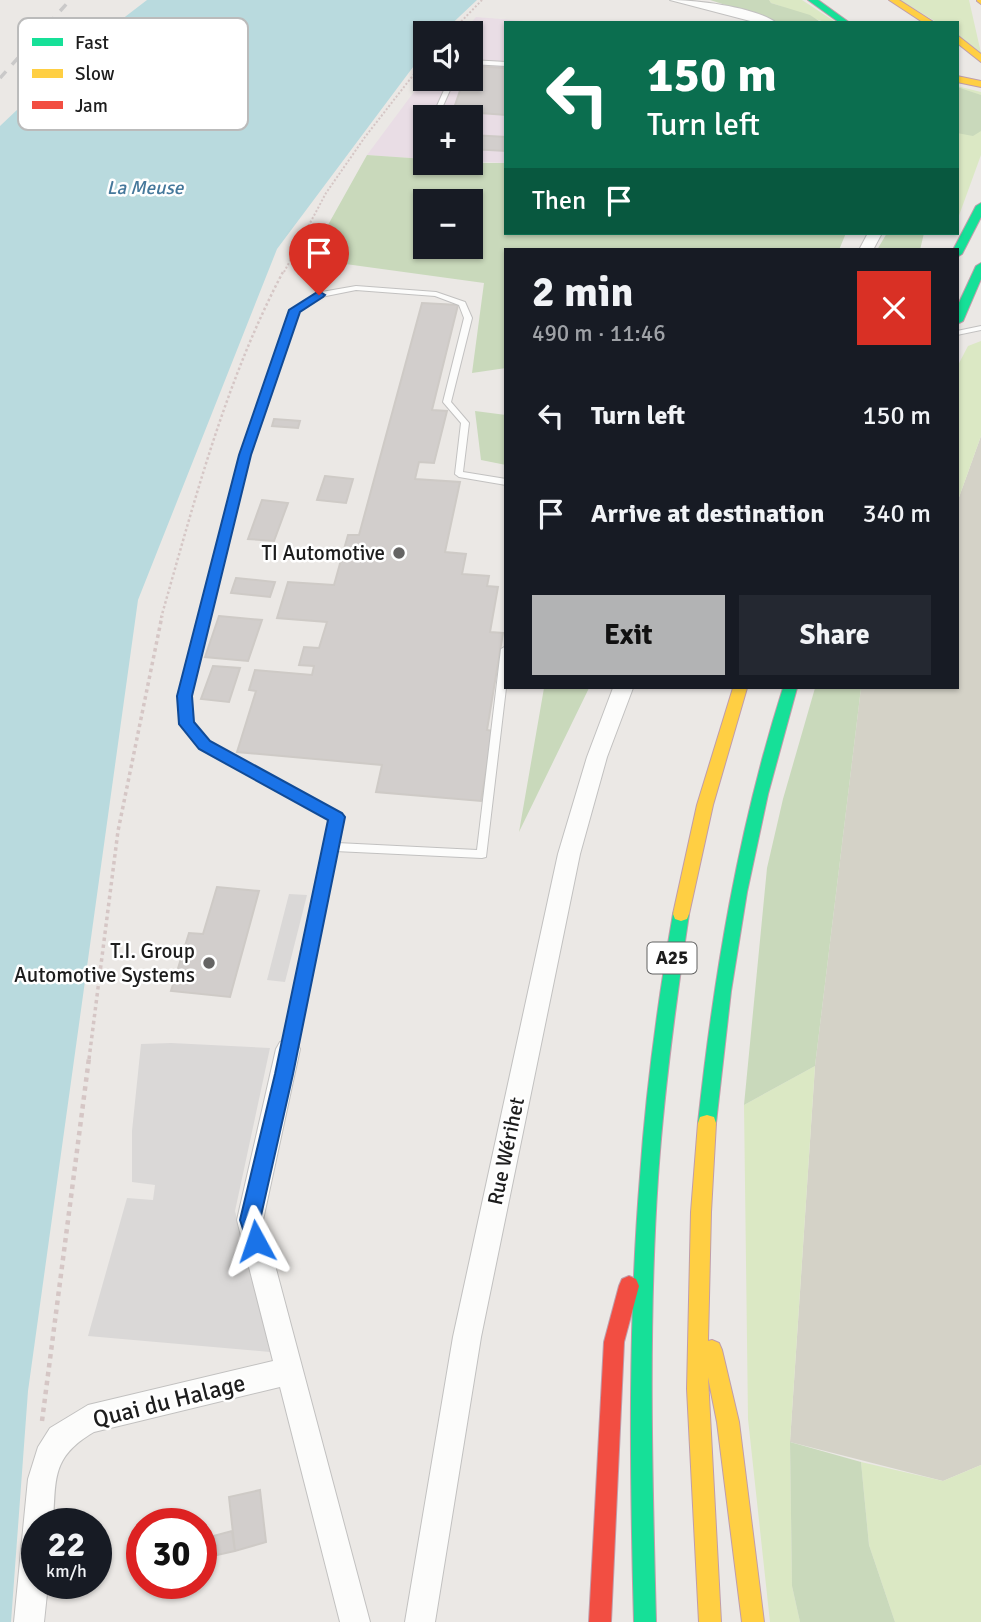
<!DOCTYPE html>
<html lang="en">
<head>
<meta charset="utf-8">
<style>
	body { margin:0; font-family:Signika,sans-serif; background:#242831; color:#f1f3f6; height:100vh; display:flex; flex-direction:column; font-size:26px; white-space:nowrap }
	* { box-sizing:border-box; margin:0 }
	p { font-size:23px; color:#9ea1a6 }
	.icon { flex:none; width:38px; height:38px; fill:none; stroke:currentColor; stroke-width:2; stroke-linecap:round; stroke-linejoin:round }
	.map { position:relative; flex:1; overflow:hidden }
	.panel { position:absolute; left:504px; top:248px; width:455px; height:441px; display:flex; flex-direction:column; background:#171b24; border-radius:0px; box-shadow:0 2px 5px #0004 }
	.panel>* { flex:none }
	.banner { position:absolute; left:504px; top:21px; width:455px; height:214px; border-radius:0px; box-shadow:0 2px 5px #0004; background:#0b6e4f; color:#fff; overflow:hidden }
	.fabs { position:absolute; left:413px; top:21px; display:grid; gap:14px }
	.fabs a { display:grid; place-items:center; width:70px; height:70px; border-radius:0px; background:#171b24; box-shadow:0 2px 5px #0004; font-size:35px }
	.speed { position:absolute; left:21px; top:1508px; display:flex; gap:14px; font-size:35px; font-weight:700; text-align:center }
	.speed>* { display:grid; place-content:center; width:91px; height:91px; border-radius:50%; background:#171b24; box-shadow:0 2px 5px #0004; line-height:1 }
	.speed small { font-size:18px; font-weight:400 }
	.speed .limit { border:10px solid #d22; background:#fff; color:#111 }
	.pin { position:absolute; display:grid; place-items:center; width:60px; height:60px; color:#fff; margin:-72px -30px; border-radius:50% 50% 50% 0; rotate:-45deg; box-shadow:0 0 7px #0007 }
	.pin .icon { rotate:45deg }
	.me { position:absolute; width:77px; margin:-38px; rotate:355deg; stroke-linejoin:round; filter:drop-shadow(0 0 5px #0008) }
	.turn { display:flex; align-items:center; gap:24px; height:147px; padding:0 28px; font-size:32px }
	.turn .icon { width:91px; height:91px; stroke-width:2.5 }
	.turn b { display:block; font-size:49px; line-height:60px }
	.then { display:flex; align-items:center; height:66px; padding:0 28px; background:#0003; gap:14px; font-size:26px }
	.round { display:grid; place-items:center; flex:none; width:74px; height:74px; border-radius:0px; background:#242831 }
	.head { display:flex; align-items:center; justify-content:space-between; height:119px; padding:0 28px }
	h1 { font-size:42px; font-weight:800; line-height:52px }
	.action { display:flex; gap:14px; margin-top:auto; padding:14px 28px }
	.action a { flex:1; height:80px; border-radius:0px; background:#b2b3b4; color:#111; font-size:28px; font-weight:800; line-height:80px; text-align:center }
	.action a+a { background:#242831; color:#f1f3f6 }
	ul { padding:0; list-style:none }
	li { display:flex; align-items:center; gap:21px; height:98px; padding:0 28px }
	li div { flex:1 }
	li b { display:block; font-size:26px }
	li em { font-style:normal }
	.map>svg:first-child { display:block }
</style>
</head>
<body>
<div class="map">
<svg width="981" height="1622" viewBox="0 0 981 1622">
	<rect width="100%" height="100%" fill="#ebe8e5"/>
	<path fill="#dad8d7" d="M289,894L307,895L285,982L267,980Z
		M171,1043L270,1048L235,1211L270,1352L88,1336L127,1198L153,1200L155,1185L132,1182V1131L141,1044Z"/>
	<path fill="#e9dde5" d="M476,17L549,23H506V163L471,161V117H425V159L367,155L425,77L471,79V33H462Z"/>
	<path fill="#d4d2c7" d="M981,436V1465L943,1481L790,1442L815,1066L861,688H957V503Z"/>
	<path fill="#dbe8c4" d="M769,0H802L837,23C817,23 791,9 771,3Z
		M900,0H969L981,53L957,34V23H938Z
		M957,86L981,92V155L957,221Z
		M981,341V436L957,503V367L968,346Z
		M815,1066L790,1442L792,1586L800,1622H770L748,1419L744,1105Z
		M861,1462L943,1481L981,1465V1622H895L869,1545Z"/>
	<path fill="#c9d9bb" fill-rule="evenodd" d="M710,0H769L771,3L810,15L822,23H782Z
		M957,87L981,95V131L973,136L957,133Z
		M367,155L425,159V163H506V233H846L839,250H506V368L472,373L484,283L309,259ZM471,201V247H425V201Z
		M887,233H924L920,250H877Z
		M475,411L506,415V465L481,460Z
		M544,688H589L519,832Z
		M815,688H861L815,1066L744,1105L767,868L783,799Z
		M790,1442L861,1462L869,1545L895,1622H800L792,1586Z"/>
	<path fill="#b9dade" d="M147,0H477L442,33H425V51L277,249L138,600L28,1391L11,1622H0V126L74,56Z"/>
	<path fill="#d2cecc" stroke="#cecac6" stroke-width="2" d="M471,66L506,68V115L453,111L464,79H471Z
		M471,135L506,137V151L471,149Z
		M422,303L458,305L432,410L447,411L434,463L419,462L415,479L460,482L445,552L466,554L462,574L489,576L487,586L498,587L490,632L503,633L487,730L493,731L481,801L376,792L382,765L237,752L256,691L249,690L255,670L312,675L314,666L299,665L304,647L319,648L327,622L277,618L288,582L334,585L348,535H359Z
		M274,419L300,421L298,428L272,426Z
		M325,476L353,479L346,503L317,500Z
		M262,500L288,503L274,541L248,539Z
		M236,578L275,582L270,597L231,593Z
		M219,616L262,620L248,661L205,657Z
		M213,666L240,668L229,702L201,699Z
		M217,887L259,891L230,997L171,991L189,933L203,934Z
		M260,1490L266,1542L235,1551L229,1497Z
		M232,1531L235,1551L208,1557L206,1538Z"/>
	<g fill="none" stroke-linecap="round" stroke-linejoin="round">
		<defs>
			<path id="lane" d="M471,60L506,62V66L471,64Z
				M449,79H455L438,117H432Z
				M356,286L436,292L465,302L472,318L451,402L469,423L463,472L506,479V485L459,477L455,474L461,423L443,402L464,318L459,305L435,296L356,290L321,297L298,312L249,455L189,696L192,723L209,742L341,814L342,817L337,843L477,850L501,649L506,646V688L486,857L482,858L335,851L294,1049L292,1053L288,1054L284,1053L282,1049L331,819L201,748L182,724L179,696L241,455L291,311L316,293Z
				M981,326V330L957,335V331Z"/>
			<path id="street" d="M670,0C697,0 755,7 777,23H758Z
				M868,233H882L873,250H859Z
				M613,688H633L607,757L580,854L481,1337L435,1622H405L453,1337L558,854L587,757Z
				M288,1039L296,1042L300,1049L263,1220L370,1622H340L280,1387L94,1432C51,1457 56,1479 53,1524H37V1584H48L44,1622H14L28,1479L38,1447L50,1428L88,1405L273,1361L237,1220L276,1049L280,1042Z"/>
			<path id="fast" d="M808,0H818L850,23H840Z
				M981,203V217L962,254L957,257V250H953L976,206Z
				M981,263V279L963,321L957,324V307L976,266Z
				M783,688H797L768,794L747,892L731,991L716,1123L714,1129L707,1131L700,1129L698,1123C714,975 738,830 783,688Z
				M681,907L687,909L689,914C676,1001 664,1089 658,1177C648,1325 652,1474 656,1622H634C630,1474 628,1325 640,1177C646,1089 658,1001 673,914L675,909Z"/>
			<path id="slow" d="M889,0H899L935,23H924Z
				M981,0V4L977,1V0Z
				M957,35L981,54V62L957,43Z
				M957,76L981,81V87L957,82Z
				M733,688H747L713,805L689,914L687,919L681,921L675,919L673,914L697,805Z
				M707,1115L714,1117L716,1123L711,1212L708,1341L712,1340L719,1343L722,1350L739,1422L764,1622H742L717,1422L708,1377L721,1622H699L687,1389L691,1212L698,1123L700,1117Z"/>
			<path id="jam" d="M629,1276L636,1279L639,1286L624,1342L611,1622H589L604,1342L619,1286L622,1279Z"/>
		</defs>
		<use href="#lane" stroke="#c2c1c0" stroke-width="2"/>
		<use href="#street" stroke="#c2c1c0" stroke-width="2"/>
		<use href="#fast" stroke="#c09daa" stroke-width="2"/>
		<use href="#slow" stroke="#c09daa" stroke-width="2"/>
		<use href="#jam" stroke="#c09daa" stroke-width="2"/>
		<path stroke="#d5c6c5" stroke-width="2" stroke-dasharray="2 2" stroke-linecap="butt" d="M450,33L482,0
			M284,272L326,193L365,137L425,60"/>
		<path stroke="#d5c6c5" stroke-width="2.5" stroke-dasharray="2.5 2.5" stroke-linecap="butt" d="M161,618C195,499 226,379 284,270"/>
		<path stroke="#d5c6c5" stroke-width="3.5" stroke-dasharray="3.5 3.5" stroke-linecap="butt" d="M89,1059L118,831L162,616"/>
		<path stroke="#d5c6c5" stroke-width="4.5" stroke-dasharray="4.5 4.5" stroke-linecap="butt" d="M42,1421L89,1058"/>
		<use href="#lane" fill="#fcfcfb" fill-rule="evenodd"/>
		<use href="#street" fill="#fcfcfb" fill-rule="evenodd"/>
		<use href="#fast" fill="#16e098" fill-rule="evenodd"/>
		<use href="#slow" fill="#ffcf43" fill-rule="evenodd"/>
		<use href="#jam" fill="#f24e42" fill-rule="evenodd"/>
		<path stroke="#cac9c9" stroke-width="3.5" stroke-dasharray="9 9" stroke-linecap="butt" d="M0,78L70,0"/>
	</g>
	<path fill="#1a73e8" stroke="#114b97" stroke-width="2" d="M319,291L325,295L323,297L300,312L251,455L192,696L194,722L210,741L342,813L345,817L293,1074L260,1220L266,1241L263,1247L256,1250L249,1247L240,1220L275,1074L328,820L199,749L179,724L177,696L239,455L289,310Z"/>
	<g fill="#656463" stroke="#fff" stroke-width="2.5">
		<circle cx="399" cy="553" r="7"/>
		<circle cx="209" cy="963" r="7"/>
	</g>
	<g text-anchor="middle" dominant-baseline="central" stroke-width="5" stroke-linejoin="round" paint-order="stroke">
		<g font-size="19" font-style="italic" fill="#45789b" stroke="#fff">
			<text x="145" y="188">La Meuse</text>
		</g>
		<rect fill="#fff" stroke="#616161" stroke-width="2" x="647.5" y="942.5" width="49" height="31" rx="5"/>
		<g font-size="19" font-weight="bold" fill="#1d1d1d">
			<text x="672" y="958">A25</text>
		</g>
		<g font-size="21" fill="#1d1d1d" stroke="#fff" text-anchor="end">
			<text x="385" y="553">TI Automotive</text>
			<text x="195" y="951">T.I. Group<tspan x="195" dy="24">Automotive Systems</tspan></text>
		</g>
		<g font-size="21" fill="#1d1d1d" stroke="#fff">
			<text transform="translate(506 1151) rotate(-78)">Rue Wérihet</text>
		</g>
		<g font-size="24" fill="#1d1d1d" stroke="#fff">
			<text transform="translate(169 1401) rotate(-14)">Quai du Halage</text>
		</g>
	</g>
	<rect x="18" y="18" width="230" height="112" rx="10" fill="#fff" stroke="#bbb" stroke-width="2"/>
	<rect x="32" y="38" width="31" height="8" fill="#16e098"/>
	<rect x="32" y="69" width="31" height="9" fill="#ffcf43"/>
	<rect x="32" y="101" width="31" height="8" fill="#f24e42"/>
	<g font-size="19" fill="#1d1d1d">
		<text x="75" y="49">Fast</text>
		<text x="75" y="80">Slow</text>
		<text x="75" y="112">Jam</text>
	</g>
</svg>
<div class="fabs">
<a><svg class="icon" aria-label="sound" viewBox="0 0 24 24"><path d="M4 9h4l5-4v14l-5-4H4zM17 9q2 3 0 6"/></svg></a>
<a>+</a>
<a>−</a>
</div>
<div class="speed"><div>22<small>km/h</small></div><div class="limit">30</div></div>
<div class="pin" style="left:319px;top:295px;background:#d93025"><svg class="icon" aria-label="arrive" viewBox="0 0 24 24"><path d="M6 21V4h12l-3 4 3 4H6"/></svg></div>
<svg class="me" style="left:256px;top:1241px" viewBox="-20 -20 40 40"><path d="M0-17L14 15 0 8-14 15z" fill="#1a73e8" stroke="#fff" stroke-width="4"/></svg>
<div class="banner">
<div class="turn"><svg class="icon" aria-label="left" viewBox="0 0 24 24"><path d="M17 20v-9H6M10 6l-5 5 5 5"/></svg><div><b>150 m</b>Turn left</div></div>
<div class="then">Then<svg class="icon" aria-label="arrive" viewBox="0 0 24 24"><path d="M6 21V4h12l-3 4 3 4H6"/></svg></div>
</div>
<section class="panel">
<div class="head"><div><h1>2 min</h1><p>490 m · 11:46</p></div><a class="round" style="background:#d93025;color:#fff"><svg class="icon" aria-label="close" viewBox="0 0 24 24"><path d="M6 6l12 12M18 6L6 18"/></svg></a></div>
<ul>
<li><svg class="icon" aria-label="left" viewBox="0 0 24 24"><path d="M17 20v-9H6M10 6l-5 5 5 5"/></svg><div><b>Turn left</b></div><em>150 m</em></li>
<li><svg class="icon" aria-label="arrive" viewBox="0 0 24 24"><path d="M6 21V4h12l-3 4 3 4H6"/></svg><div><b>Arrive at destination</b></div><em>340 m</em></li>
</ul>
<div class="action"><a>Exit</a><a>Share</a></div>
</section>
</div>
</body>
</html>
